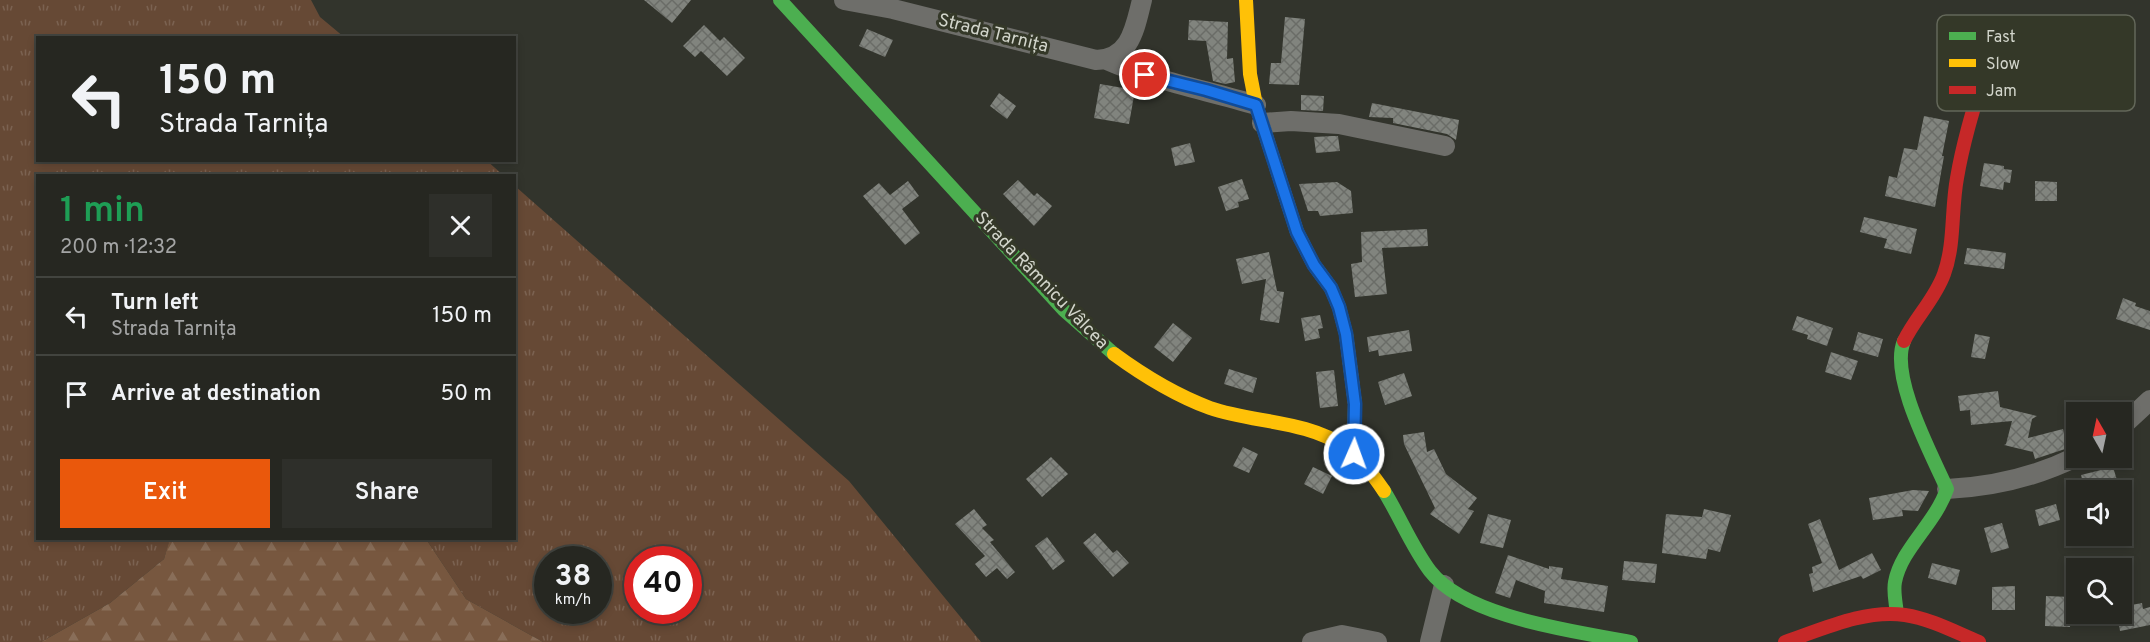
<!DOCTYPE html>
<html lang="en">
<head>
<meta charset="utf-8">
<style>
	body { margin:0; font-family:Overpass,sans-serif; background:#2e2f2a; color:#f1f3f6; height:100vh; display:flex; flex-direction:column; font-size:22px; white-space:nowrap }
	* { box-sizing:border-box; margin:0 }
	p { font-size:20px; color:#a4a5a5 }
	.icon { flex:none; width:33px; height:33px; fill:none; stroke:currentColor; stroke-width:2; stroke-linecap:round; stroke-linejoin:round }
	.map { position:relative; flex:1; overflow:hidden }
	.panel { position:absolute; left:36px; top:174px; width:480px; height:366px; display:flex; flex-direction:column; background:#262721; border-radius:0px; box-shadow:0 3px 9px #0003,0 0 0 2px #42443f }
	.panel>* { flex:none }
	.top-card { position:absolute; left:36px; top:36px; width:480px; height:126px; border-radius:0px; box-shadow:0 3px 9px #0003,0 0 0 2px #42443f; background:#262721; color:#f1f3f6; overflow:hidden }
	.needle { width:39px; rotate:351deg }
	.buttons { position:absolute; left:2066px; top:402px; display:grid; gap:12px }
	.buttons a { display:grid; place-items:center; width:66px; height:66px; border-radius:0px; background:#262721; box-shadow:0 3px 9px #0003,0 0 0 2px #42443f; font-size:30px }
	.speed { position:absolute; left:534px; top:546px; display:flex; gap:12px; font-size:30px; font-weight:700; text-align:center }
	.speed>* { display:grid; place-content:center; width:78px; height:78px; border-radius:50%; background:#262721; box-shadow:0 3px 9px #0003,0 0 0 2px #42443f; line-height:1 }
	.speed small { font-size:15px; font-weight:400 }
	.speed .limit { border:9px solid #d22; background:#fff; color:#111 }
	.pin { position:absolute; display:grid; place-items:center; width:51px; height:51px; color:#fff; margin:-26px; border:3px solid #fff; border-radius:50%; box-shadow:0 2px 6px #0007 }
	.me { position:absolute; width:66px; margin:-33px; rotate:2deg; stroke-linejoin:round; filter:drop-shadow(0 0 4px #0008) }
	.turn { display:flex; align-items:center; gap:21px; height:126px; padding:0 24px; font-size:27px }
	.turn .icon { width:78px; height:78px; stroke-width:2.5 }
	.turn b { display:block; font-size:42px; line-height:51px }
	.round { display:grid; place-items:center; flex:none; width:63px; height:63px; border-radius:0px; background:#2e2f2a }
	.overview { display:flex; align-items:center; justify-content:space-between; height:102px; padding:0 24px }
	h1 { font-size:36px; font-weight:600; line-height:45px; color:#1e9e55 }
	.action { display:flex; gap:12px; margin-top:auto; padding:12px 24px }
	.action a { flex:1; height:69px; border-radius:0px; background:#ea580c; color:#fff; font-size:24px; font-weight:600; line-height:69px; text-align:center }
	.action a+a { background:#2e2f2a; color:#f1f3f6 }
	ul { padding:0; list-style:none }
	li { display:flex; align-items:center; gap:18px; height:78px; padding:0 24px; border-top:2px solid #42443f }
	li div { flex:1 }
	li b { display:block; font-size:22px }
	li em { font-style:normal }
	.map>svg:first-child { display:block }
</style>
</head>
<body>
<div class="map">
<svg width="2150" height="642" viewBox="0 0 2150 642">
	<defs>
		<pattern id="grass-tufts" width="24" height="20" patternUnits="userSpaceOnUse" patternTransform="scale(1.5)"><rect width="24" height="20" fill="#664935"/><path d="M3 7l-1-3M5 7V3M7 7l1-3M15 17l-1-3M17 17v-4M19 17l1-3" fill="none" stroke="#7b6251"/></pattern>
		<pattern id="forest-firs" width="22" height="20" patternUnits="userSpaceOnUse" patternTransform="scale(1.5)"><rect width="22" height="20" fill="#77573f"/><path d="M5 1l3.5 6h-7zM16 11l3.5 6h-7z" fill="#896e59"/></pattern>
		<pattern id="building-cross-hatch" width="8" height="8" patternUnits="userSpaceOnUse" patternTransform="scale(1.5)"><rect width="8" height="8" fill="#81847e"/><path d="M0 0l8 8M0 8l8-8" fill="none" stroke="#6a6c67"/></pattern>
	</defs>
	<rect width="100%" height="100%" fill="#32342c"/>
	<path fill="url(#grass-tufts)" fill-rule="evenodd" d="M0,0H311L320,17L344,37L38,38V160H486L503,175L38,176V538L170,539L164,559L110,603L41,642H0Z
		M515,186L849,481L981,642H543L466,599L426,539L514,538ZM548,560H598V610H548ZM638,560H688V610H638Z"/>
	<path fill="url(#forest-firs)" d="M170,538L426,539L466,599L543,642H41L110,603L164,559Z"/>
	<path fill="url(#building-cross-hatch)" d="M644,0H691L672,23Z
		M1285,17L1305,19L1299,85L1269,84L1271,63H1281Z
		M1189,20L1228,22L1227,59L1233,58L1235,82L1225,84L1213,81L1206,41L1188,40Z
		M704,25L720,41L724,37L745,58L727,76L701,51L695,57L683,46Z
		M867,29L893,40L885,57L859,46Z
		M1100,84L1135,90L1129,124L1094,118Z
		M999,93L1016,106L1007,119L990,106Z
		M1301,95L1324,96L1323,111L1301,110Z
		M1372,103L1459,120L1456,140L1447,134L1393,123V118L1369,117Z
		M1924,116L1949,121L1942,156H1944L1935,207L1885,196L1889,176L1897,178L1904,148L1917,150Z
		M1332,136H1338L1340,151L1316,153L1314,137Z
		M1190,143L1195,162L1175,166L1171,148Z
		M1984,163L2004,166V169L2012,170L2010,183L2004,182L2003,190L1980,186Z
		M1242,179L1249,199L1238,202L1239,207L1226,211L1218,187Z
		M1018,180L1034,196L1037,193L1052,206L1034,226L1003,194Z
		M908,181L919,196L902,209L920,233L905,245L863,196L879,183L890,195Z
		M2035,181L2057,182V201H2035Z
		M1337,182L1351,191L1353,213L1320,216L1318,211H1308L1299,184Z
		M1864,217L1917,229L1911,254L1884,248L1887,239L1860,232Z
		M1427,229L1428,246L1382,248L1387,294L1355,297L1351,264L1362,262L1361,232Z
		M1967,248L2006,253L2004,269L1964,264Z
		M1269,252L1277,291L1284,292L1279,323L1260,320L1266,279L1242,284L1236,259Z
		M2123,298L2136,303L2135,306L2150,311V330L2116,319Z
		M1320,315L1323,328L1318,329L1320,338L1305,341L1301,318Z
		M1797,316L1833,328L1827,346L1807,339L1808,335L1792,330Z
		M1173,323L1192,338L1173,362L1154,347Z
		M1409,330L1412,351L1379,356L1378,350L1369,352L1367,337Z
		M1858,332L1883,339L1878,357L1853,350Z
		M1975,334L1990,337L1985,359L1971,357Z
		M1831,352L1858,361L1851,380L1825,372Z
		M1229,369L1257,378L1253,393L1224,384Z
		M1334,370L1338,406L1320,408L1316,372Z
		M1404,373L1412,396L1385,405L1378,382Z
		M1998,391L2000,407L2037,416L2032,419L2028,438L2063,429L2068,448L2035,459L2033,452L2004,445L2006,444L2012,421L1971,425L1970,410L1960,411L1958,396Z
		M1424,432L1427,452L1434,449L1446,474L1477,498L1468,509L1474,511L1459,534L1430,514L1435,508L1404,444L1403,435Z
		M1243,447L1258,454L1249,473L1233,466Z
		M1051,457L1068,474L1042,497L1026,479Z
		M1313,467L1332,476L1323,494L1304,484Z
		M2113,467L2120,490H2085L2081,475Z
		M1913,490L1929,491L1918,511L1902,510L1903,516L1873,520L1869,498Z
		M2056,504L2060,520L2039,526L2035,510Z
		M974,509L987,525L982,528L994,540L990,542L1015,572L1007,579L997,568L986,577L975,564L985,556L955,524Z
		M1704,509L1731,515L1720,552L1708,549L1706,559L1662,553L1666,514L1702,517Z
		M1488,514L1511,520L1503,548L1480,543Z
		M1820,519L1839,570L1872,553L1881,570L1863,579L1861,576L1813,592L1809,574L1813,573L1812,567L1822,563L1808,524Z
		M2002,523L2009,548L1991,553L1984,528Z
		M1095,533L1113,553L1117,550L1129,563L1113,577L1083,543Z
		M1047,537L1065,561L1053,570L1035,546Z
		M1508,555L1549,569V566L1563,568L1561,579L1608,586L1604,612L1544,603L1545,591L1516,580L1510,598L1495,593Z
		M1624,561L1657,564L1655,583L1622,580Z
		M1932,563L1960,570L1956,585L1928,578Z
		M2015,586V610H1992V587Z
		M2046,596L2071,597L2070,627L2045,626Z
		M2142,603L2143,609L2150,607V625L2120,631L2117,614H2121V607Z"/>
	<g fill="none" stroke-linecap="round" stroke-linejoin="round">
		<path stroke="#6e6e6a" stroke-width="20" d="M844,0L893,9L1096,60C1131,59 1135,27 1142,0
			M1107,60C1155,81 1206,90 1256,105
			M1262,123L1291,121L1339,124L1445,146
			M2121,427L2150,400
			M1947,489C1993,487 2035,477 2076,457
			M1312,642L1342,635L1377,642
			M1430,642L1444,585"/>
		<path stroke="#4caf50" stroke-width="14" d="M780,0L1064,310L1114,354
			M1384,491C1400,517 1412,547 1430,571C1466,618 1575,631 1631,642
			M1897,614C1896,603 1893,592 1895,582C1901,549 1935,524 1947,489C1932,455 1889,376 1904,341"/>
		<path stroke="#ffc107" stroke-width="14" d="M1246,0L1250,74L1256,105L1297,232L1314,265L1331,288L1339,307L1346,334L1355,404L1354,454
			M1114,354C1144,376 1175,395 1210,408C1253,423 1306,420 1345,447C1361,458 1373,475 1384,491"/>
		<path stroke="#c62828" stroke-width="14" d="M1904,341C1915,318 1935,299 1944,274C1955,244 1951,210 1957,178C1965,130 1982,83 1995,36
			M1785,642C1823,629 1865,609 1905,615C1931,619 1955,632 1979,642"/>
	</g>
	<g fill="none" stroke-linecap="round" stroke-linejoin="round">
		<defs>
			<path id="route" d="M1145,75L1206,90L1256,105L1297,232L1314,265L1331,288L1339,307L1346,334L1355,404L1354,454"/>
		</defs>
		<use href="#route" stroke="#114b97" stroke-width="15"/>
		<use href="#route" stroke="#1a73e8" stroke-width="10"/>
	</g>
	<g text-anchor="middle" dominant-baseline="central" stroke-width="6" stroke-linejoin="round" paint-order="stroke">
		<g font-size="18" fill="#d2d5cb" stroke="#343828">
			<text transform="translate(993 34) rotate(14)">Strada Tarnița</text>
			<text transform="translate(1041 281) rotate(46)">Strada Râmnicu Vâlcea</text>
		</g>
	</g>
	<rect x="1937" y="15" width="198" height="96" rx="9" fill="#343828" stroke="#636759" stroke-width="1.5"/>
	<rect x="1949" y="32" width="27" height="8" fill="#4caf50"/>
	<rect x="1949" y="59" width="27" height="8" fill="#ffc107"/>
	<rect x="1949" y="86" width="27" height="8" fill="#c62828"/>
	<g font-size="16" fill="#d2d5cb">
		<text x="1986" y="42">Fast</text>
		<text x="1986" y="69">Slow</text>
		<text x="1986" y="96">Jam</text>
	</g>
</svg>
<div class="buttons">
<a><svg class="needle" viewBox="-14 -14 28 28"><path d="M0-13l5 13h-10z" fill="#e53935"/><path d="M0 13l5-13h-10z" fill="#a4a5a5"/></svg></a>
<a><svg class="icon" aria-label="sound" viewBox="0 0 24 24"><path d="M4 9h4l5-4v14l-5-4H4zM17 9q2 3 0 6"/></svg></a>
<a><svg class="icon" aria-label="search" viewBox="0 0 24 24"><circle cx="10" cy="10" r="6"/><path d="M15 15l6 6"/></svg></a>
</div>
<div class="speed"><div>38<small>km/h</small></div><div class="limit">40</div></div>
<div class="pin" style="left:1145px;top:75px;background:#d93025"><svg class="icon" aria-label="arrive" viewBox="0 0 24 24"><path d="M6 21V4h12l-3 4 3 4H6"/></svg></div>
<svg class="me" style="left:1354px;top:454px" viewBox="-20 -20 40 40"><circle r="17" fill="#1a73e8" stroke="#fff" stroke-width="3"/><path d="M0-11L8 9 0 5-8 9z" fill="#fff"/></svg>
<div class="top-card">
<div class="turn"><svg class="icon" aria-label="left" viewBox="0 0 24 24"><path d="M17 20v-9H6M10 6l-5 5 5 5"/></svg><div><b>150 m</b>Strada Tarnița</div></div>
</div>
<section class="panel">
<div class="overview"><div><h1>1 min</h1><p>200 m · 12:32</p></div><a class="round"><svg class="icon" aria-label="close" viewBox="0 0 24 24"><path d="M6 6l12 12M18 6L6 18"/></svg></a></div>
<ul>
<li><svg class="icon" aria-label="left" viewBox="0 0 24 24"><path d="M17 20v-9H6M10 6l-5 5 5 5"/></svg><div><b>Turn left</b><p>Strada Tarnița</p></div><em>150 m</em></li>
<li><svg class="icon" aria-label="arrive" viewBox="0 0 24 24"><path d="M6 21V4h12l-3 4 3 4H6"/></svg><div><b>Arrive at destination</b></div><em>50 m</em></li>
</ul>
<div class="action"><a>Exit</a><a>Share</a></div>
</section>
</div>
</body>
</html>
